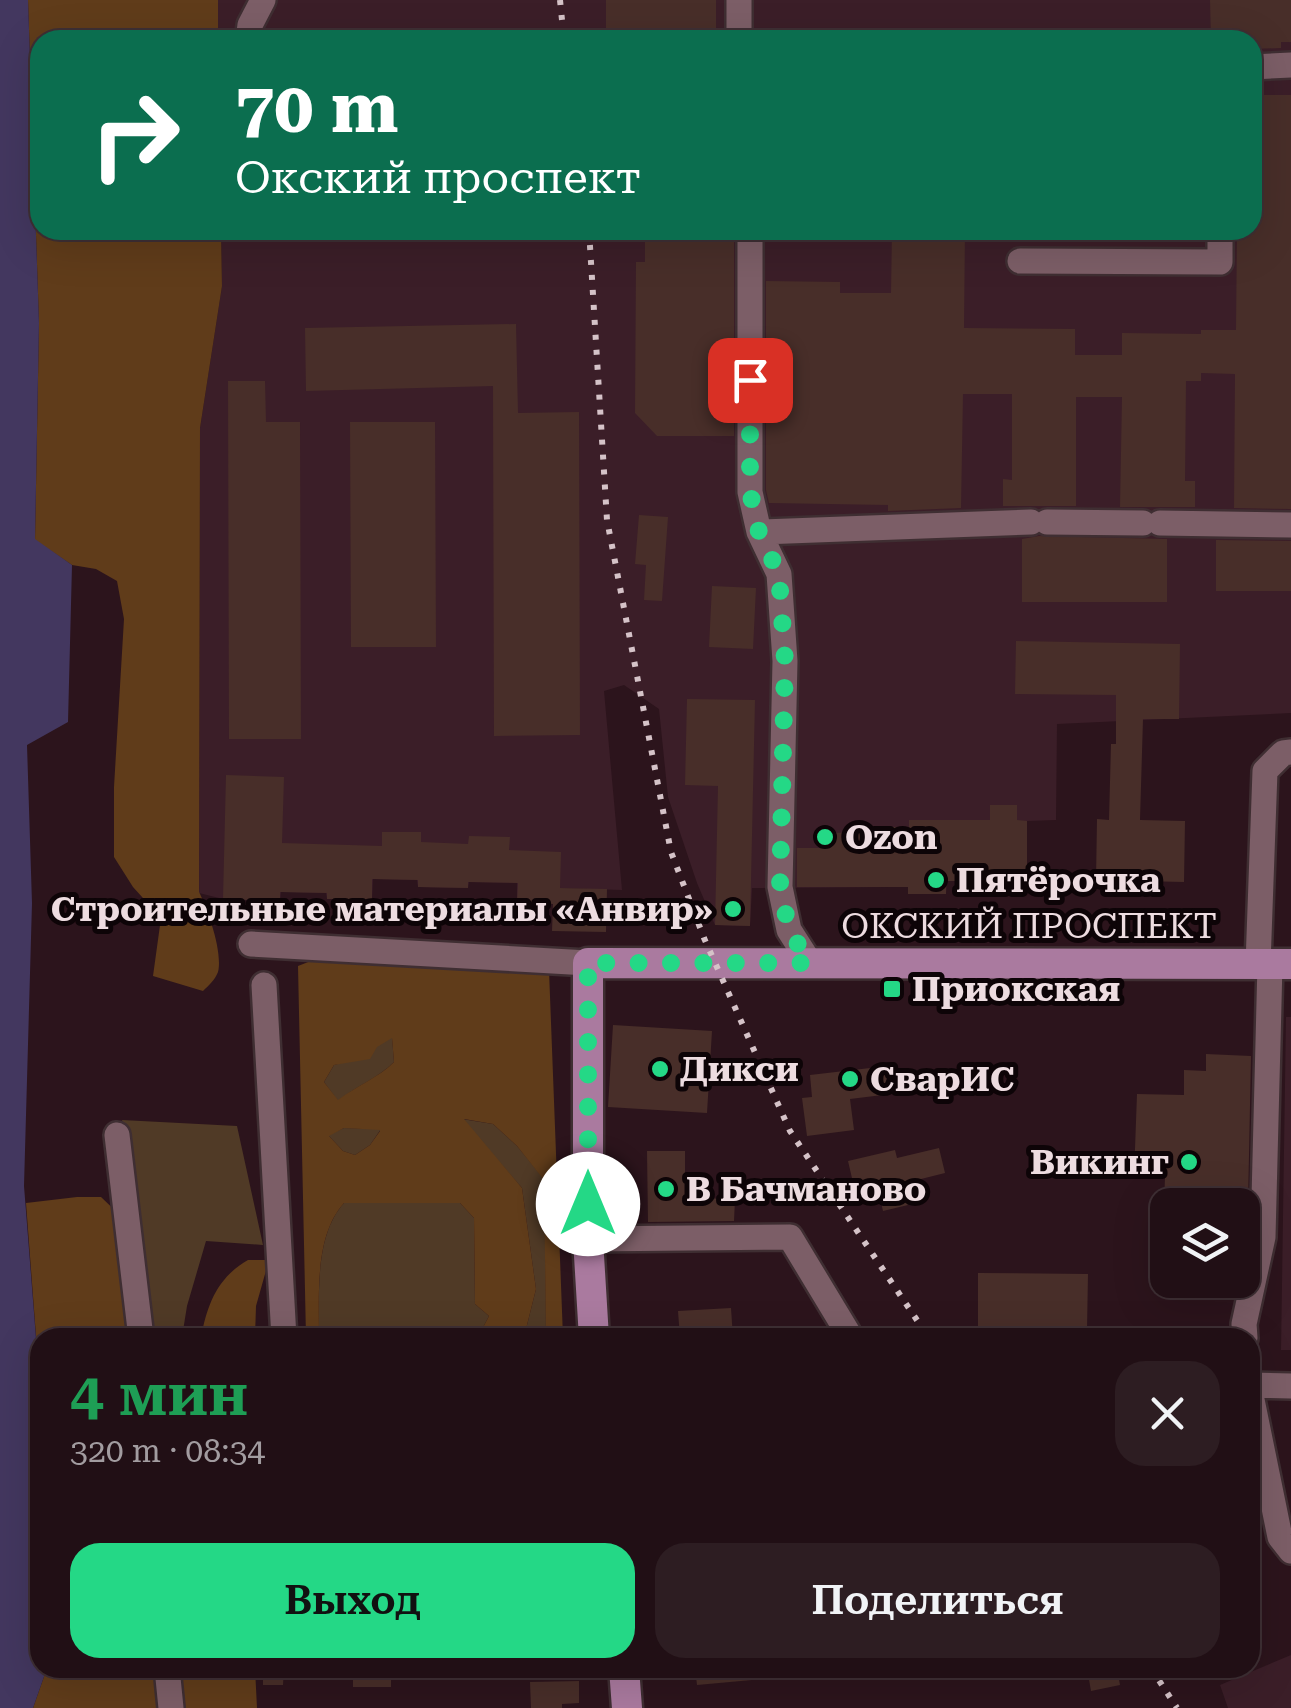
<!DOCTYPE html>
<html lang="ru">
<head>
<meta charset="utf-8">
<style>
	body { margin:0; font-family:"Roboto Serif",serif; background:#2d1d22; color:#f1f3f6; height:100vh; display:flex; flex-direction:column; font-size:38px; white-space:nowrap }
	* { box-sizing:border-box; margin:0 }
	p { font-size:32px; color:#a29ca0 }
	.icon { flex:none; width:55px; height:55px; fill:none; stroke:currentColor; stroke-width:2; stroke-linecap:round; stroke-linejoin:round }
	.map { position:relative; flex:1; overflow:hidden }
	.sheet { position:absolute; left:30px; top:1328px; width:1230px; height:350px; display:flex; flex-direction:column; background:#210f15; border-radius:30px; box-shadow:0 10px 40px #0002,0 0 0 2px #3e2f34 }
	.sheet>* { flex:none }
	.hud { position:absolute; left:30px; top:30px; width:1232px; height:210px; border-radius:30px; box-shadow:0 10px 40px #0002,0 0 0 2px #3e2f34; background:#0b6e4f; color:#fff; overflow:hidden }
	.controls { position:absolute; left:1150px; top:1188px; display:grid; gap:20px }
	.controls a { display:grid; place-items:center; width:110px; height:110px; border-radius:20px; background:#210f15; box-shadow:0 10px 40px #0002,0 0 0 2px #3e2f34; font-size:50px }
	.pin { position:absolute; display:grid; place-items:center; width:85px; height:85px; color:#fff; margin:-42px; border-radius:20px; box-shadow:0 5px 15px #0006 }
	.me { position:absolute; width:110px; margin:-55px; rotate:0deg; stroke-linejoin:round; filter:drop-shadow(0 0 8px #0008) }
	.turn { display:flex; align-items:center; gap:35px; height:210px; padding:0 40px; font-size:45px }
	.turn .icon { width:130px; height:130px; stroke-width:2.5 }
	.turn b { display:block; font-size:70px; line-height:85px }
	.round { display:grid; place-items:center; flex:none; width:105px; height:105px; border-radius:30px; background:#2d1d22 }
	.headline { display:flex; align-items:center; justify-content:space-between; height:170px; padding:0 40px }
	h1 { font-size:60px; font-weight:600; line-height:75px; color:#1e9e55 }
	.button { display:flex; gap:20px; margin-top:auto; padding:20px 40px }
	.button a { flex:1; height:115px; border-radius:30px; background:#24d886; color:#111; font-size:40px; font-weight:600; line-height:115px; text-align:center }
	.button a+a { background:#2d1d22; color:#f1f3f6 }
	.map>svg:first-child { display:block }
</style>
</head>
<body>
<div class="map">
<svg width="1291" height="1708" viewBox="0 0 1291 1708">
	<rect width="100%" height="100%" fill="#2c141c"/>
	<path fill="#3b1e28" d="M218,0H1291V713L1057,724L1056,820L1027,821V880L1011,881V888H993L992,881H947L946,894H908V881L889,887L752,888L750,926L715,925L697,883L668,797L659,709L624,685L604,691L622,890L554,888L517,903V883L469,882L468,888L418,887L417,880L373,879L372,900L327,899L326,893L281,892L280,901L223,899L199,893L200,428L222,286L221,230H1252V40H218Z
		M1286,1017H1291V1350H1281Z
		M1291,1655V1708H1228L1220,1685Z"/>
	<path fill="#503a26" d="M392,1037L394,1062C378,1078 356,1086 338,1101L324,1082L334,1065L349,1061Z
		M462,1119L493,1124L517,1146L545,1180L546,1337H524L536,1289L522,1188Z
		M122,1120L237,1126L263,1245L206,1241L187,1306L182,1337H150L130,1153Z
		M344,1128L381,1129L370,1145L355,1155L343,1151L328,1135Z
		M344,1203H460L474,1218L475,1304L489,1316L478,1337H443L420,1329L319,1335C319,1293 315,1235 344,1203Z"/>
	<path fill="#603c1a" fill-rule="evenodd" d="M28,0H218V40H40V230H221L222,286L200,428L199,892C208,910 223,952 218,972C215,980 209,985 203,991L153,976L161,918L133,887L114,857V787L124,619L117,581L96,569L72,565L35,540L39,323Z
		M321,957L549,970L563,1337H546L544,1180L517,1146L493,1124L464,1119L522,1188L536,1289L524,1337H478L489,1316L475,1304L474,1218L460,1203H344C315,1235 319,1292 319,1334L420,1329L443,1337H306L298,966ZM392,1038L394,1062C378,1078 356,1086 338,1100L324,1082L334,1065L370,1059L377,1047ZM344,1128L380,1130V1131L370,1145L355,1155L343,1151L329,1136Z
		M77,1197H101L126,1221L133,1337L40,1338V1389L26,1203Z
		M248,1260H269L256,1306L255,1337L201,1338C207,1304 218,1277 248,1260Z
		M47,1668H255L257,1708H33Z"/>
	<path fill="#43375f" d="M0,0H28L39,323L35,539L72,565L68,722L27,745L32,903L24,1186L40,1389V1668H47L33,1708H0Z"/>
	<path fill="#482e29" d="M606,0H716V40H606Z
		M1210,0H1291V42H1281V48L1252,49V40H1211Z
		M1252,95H1291V509L1234,508L1235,374L1201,373V381H1186L1185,481H1195V507H1120L1122,397H1076V506H1003V479L1012,480V394H963L961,508L888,511V505L769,503L766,490V281L840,282V293H891L892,230H965L964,328L1075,329V355H1122V333L1201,334V330H1236L1237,230H1252Z
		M645,237L734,238V436H657L635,413L636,262H645Z
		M516,324L518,413L579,412L580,735L494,736L493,386L306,391L305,328Z
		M228,381H265L266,422H300L301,739H229Z
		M350,422H435L436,647H351Z
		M639,515L668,517L662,601L644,600L646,565L635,564Z
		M1039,536L1167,539V602H1022V539Z
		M1216,540L1291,541V591H1216Z
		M712,586L756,588L753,649L709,647Z
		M1016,641L1180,644L1179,719H1143L1140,820L1185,821L1184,882L1096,880L1097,819L1109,820L1111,744H1116V695L1015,694Z
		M687,699L755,700L750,926L715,925L718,786L685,785Z
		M226,775L284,777L282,843L382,846V832H421V842L468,844L469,836L510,837L509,850L561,852L560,888L607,889L606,932L552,931L553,904L517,903L518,883L468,882V888L418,887V880L372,879V900L327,899V893L280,892V901L223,899Z
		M990,805H1017V820L1027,821V880H1011V888H993V881H946V894H908V887H797V848H820V833L889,832V827H909V820H990Z
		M613,1025L712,1031L707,1113L608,1107Z
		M1206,1054L1251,1056L1248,1205H1164L1165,1177L1134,1176L1137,1094L1184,1095V1070L1206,1071Z
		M896,1065L899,1093L850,1099L854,1130L807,1136L802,1098L812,1097L810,1075Z
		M939,1148L945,1173L897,1185L908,1205L883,1211L880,1198L858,1204L848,1161L895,1150L897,1158Z
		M647,1151H685V1198L735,1199L734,1221L648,1222Z
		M978,1273L1088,1274L1087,1330L978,1329Z
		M731,1308L733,1338H680L678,1311Z
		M263,1668H284L283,1685H263Z
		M353,1668H391V1687H353Z
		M695,1668H752V1680L697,1685Z
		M1087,1668H1117L1120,1685L1091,1691Z
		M579,1681V1703L562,1704V1708H531L530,1682Z"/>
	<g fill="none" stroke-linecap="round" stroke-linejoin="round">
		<defs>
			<path id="minor" d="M739,0V40
				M248,40L250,25L263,0
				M1252,67L1291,65
				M750,230V492L759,532L779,574L785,661L780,887L789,930L810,963
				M1020,261L1220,262V230
				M1047,522L1143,523
				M1160,523L1291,525
				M759,532L1031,522
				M251,944L588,963
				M1258,964L1265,771L1283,753L1291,752
				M264,985L284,1338
				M117,1135L141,1338
				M588,1239L790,1237L851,1338
				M1245,1338L1244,1324L1263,1237L1270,964
				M1250,1385L1291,1386
				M1250,1390L1280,1537L1291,1551
				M167,1668L171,1708"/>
			<path id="major" d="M594,1338L588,1239V963L1291,964
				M624,1668L627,1708"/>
		</defs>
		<use href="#minor" stroke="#3f2e32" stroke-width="30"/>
		<use href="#major" stroke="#3f2e32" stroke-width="35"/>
		<use href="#minor" stroke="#7c5e67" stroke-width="25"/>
		<use href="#major" stroke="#aa7a9f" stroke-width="30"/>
		<path stroke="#d5c3c8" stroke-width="6" stroke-dasharray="5 10" stroke-linecap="butt" d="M560,0L564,40
			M589,230L607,520L671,852L704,938L790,1131L929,1338
			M1151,1668L1177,1708"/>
	</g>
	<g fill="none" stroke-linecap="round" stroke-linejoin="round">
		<path stroke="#24d886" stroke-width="18" stroke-dasharray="0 32.4" d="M588,1204V963H810L789,930L780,887L785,661L779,574L759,532L750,492V380"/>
	</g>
	<g fill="#24d886" stroke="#0d0407" stroke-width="4">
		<circle cx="825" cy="837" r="10"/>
		<circle cx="936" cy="880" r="10"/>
		<circle cx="733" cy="909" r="10"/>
		<rect x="882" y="979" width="20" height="20" rx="5"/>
		<circle cx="660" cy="1069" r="10"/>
		<circle cx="850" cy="1079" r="10"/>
		<circle cx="1189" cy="1162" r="10"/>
		<circle cx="666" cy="1189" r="10"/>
	</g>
	<g text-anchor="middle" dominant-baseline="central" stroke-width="10" stroke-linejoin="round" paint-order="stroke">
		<g font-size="35" font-weight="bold" fill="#eddce0" stroke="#0d0407" text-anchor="start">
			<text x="845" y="837">Ozon</text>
			<text x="956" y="880">Пятёрочка</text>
			<text x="713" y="909" text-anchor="end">Строительные материалы «Анвир»</text>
			<text x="912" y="989">Приокская</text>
			<text x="680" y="1069">Дикси</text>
			<text x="870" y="1079">СварИС</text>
			<text x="1169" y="1162" text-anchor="end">Викинг</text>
			<text x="686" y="1189">В Бачманово</text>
		</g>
		<g font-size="35" fill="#eddce0" stroke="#0d0407">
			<text x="1029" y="926">ОКСКИЙ ПРОСПЕКТ</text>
		</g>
	</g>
</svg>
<div class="controls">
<a><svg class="icon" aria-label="layers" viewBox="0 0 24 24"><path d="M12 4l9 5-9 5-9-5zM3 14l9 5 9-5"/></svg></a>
</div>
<div class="pin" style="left:750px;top:380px;background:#d93025"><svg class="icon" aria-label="arrive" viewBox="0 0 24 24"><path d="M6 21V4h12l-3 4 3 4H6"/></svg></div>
<svg class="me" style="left:588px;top:1204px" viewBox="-20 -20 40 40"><circle r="19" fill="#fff"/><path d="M0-13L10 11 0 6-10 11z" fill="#24d886"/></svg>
<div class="hud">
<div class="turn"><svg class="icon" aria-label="right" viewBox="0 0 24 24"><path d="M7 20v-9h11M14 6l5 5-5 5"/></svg><div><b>70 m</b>Окский проспект</div></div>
</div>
<section class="sheet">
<div class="headline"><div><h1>4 мин</h1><p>320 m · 08:34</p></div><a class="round"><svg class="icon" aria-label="close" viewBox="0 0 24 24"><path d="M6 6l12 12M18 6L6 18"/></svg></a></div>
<div class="button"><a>Выход</a><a>Поделиться</a></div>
</section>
</div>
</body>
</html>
